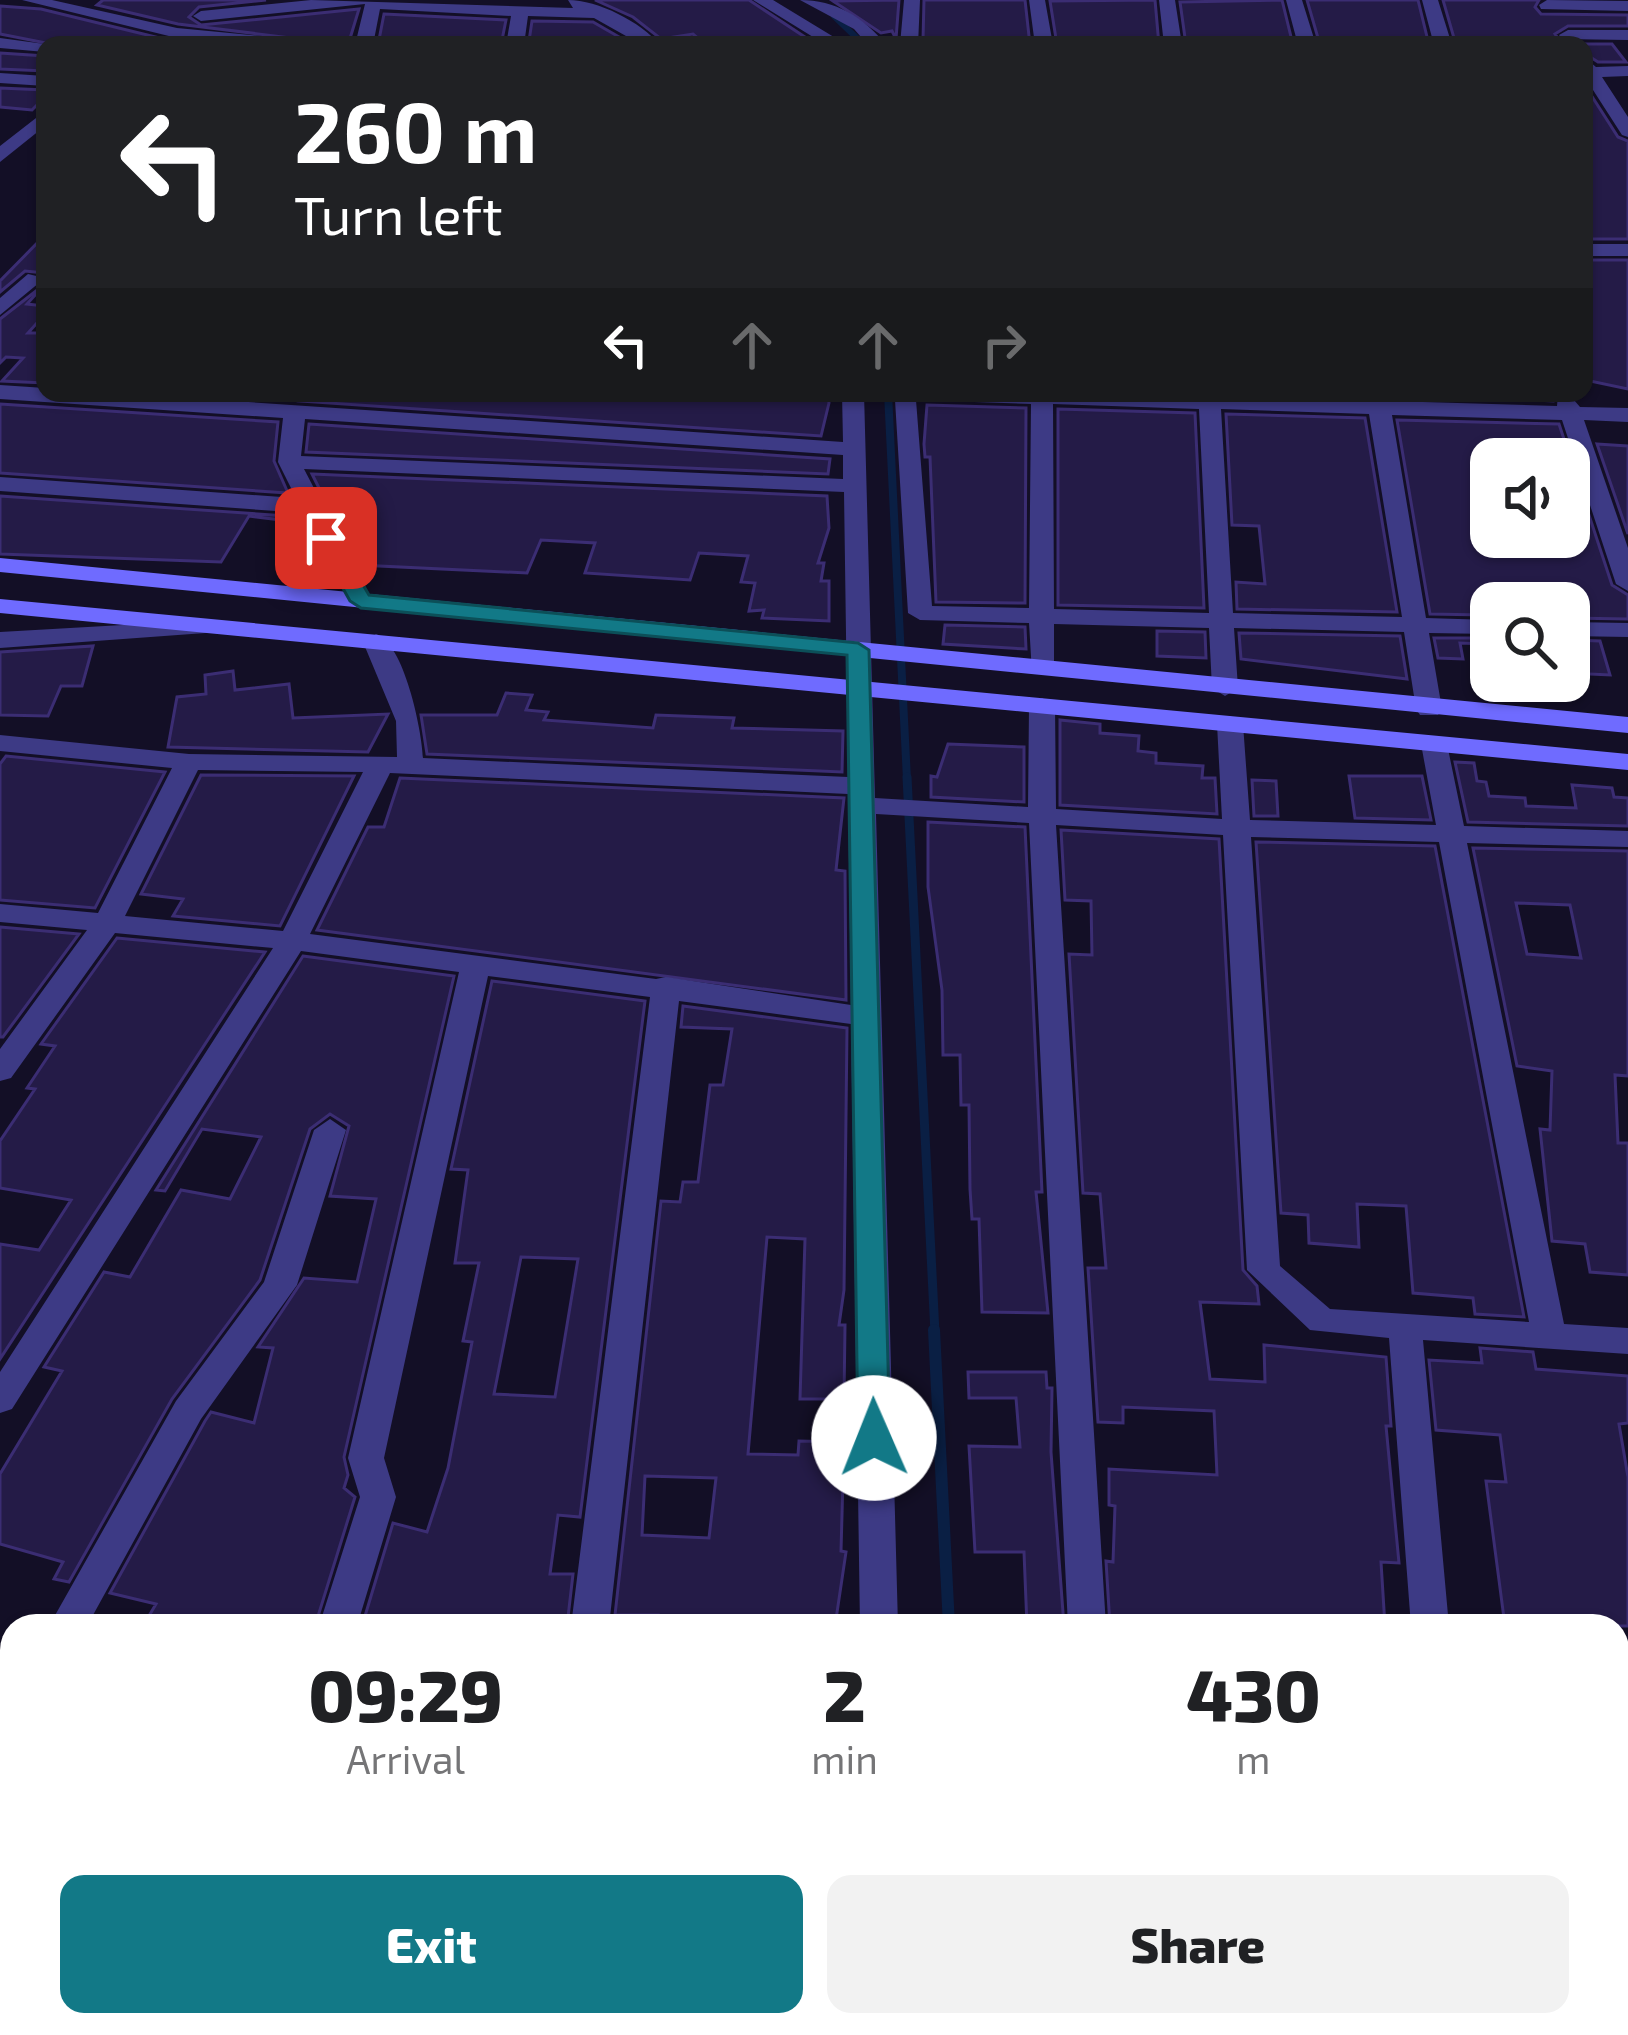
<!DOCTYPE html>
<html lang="en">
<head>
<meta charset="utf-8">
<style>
	body { margin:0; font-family:"Exo 2",sans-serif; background:#f2f2f2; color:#202124; height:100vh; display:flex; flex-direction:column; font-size:45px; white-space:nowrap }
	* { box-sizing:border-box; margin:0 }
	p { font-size:39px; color:#757577 }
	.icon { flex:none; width:66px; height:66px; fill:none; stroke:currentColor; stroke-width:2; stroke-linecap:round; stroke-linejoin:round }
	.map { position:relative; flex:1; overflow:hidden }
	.details { position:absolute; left:0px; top:1614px; width:1629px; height:423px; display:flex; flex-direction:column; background:#fff; border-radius:36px 36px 0 0; box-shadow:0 3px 9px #0004 }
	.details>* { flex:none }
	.hud { position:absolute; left:36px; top:36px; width:1557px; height:366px; border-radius:24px; box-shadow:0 3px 9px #0004; background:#202124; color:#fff; overflow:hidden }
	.buttons { position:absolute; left:1470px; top:438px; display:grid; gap:24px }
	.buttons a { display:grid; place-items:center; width:120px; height:120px; border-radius:24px; background:#fff; box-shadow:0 3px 9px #0004; font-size:60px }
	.pin { position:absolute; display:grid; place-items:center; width:102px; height:102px; color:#fff; margin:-51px; border-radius:24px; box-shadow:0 6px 18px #0006 }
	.me { position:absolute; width:132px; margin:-66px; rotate:359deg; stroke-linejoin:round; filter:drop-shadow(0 0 9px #0008) }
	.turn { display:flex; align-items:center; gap:42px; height:252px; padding:0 60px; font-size:54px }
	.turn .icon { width:156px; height:156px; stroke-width:2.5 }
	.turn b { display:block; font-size:84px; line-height:102px }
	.lanes { display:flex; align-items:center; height:114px; padding:0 60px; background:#0003; justify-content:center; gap:60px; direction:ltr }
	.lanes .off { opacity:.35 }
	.eta { display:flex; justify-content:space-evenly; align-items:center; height:204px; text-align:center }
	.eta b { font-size:72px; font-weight:800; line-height:84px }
	.primary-button { display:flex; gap:24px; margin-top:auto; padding:24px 60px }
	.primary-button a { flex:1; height:138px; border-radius:24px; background:#127987; color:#fff; font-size:48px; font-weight:800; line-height:138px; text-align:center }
	.primary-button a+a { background:#f2f2f2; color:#202124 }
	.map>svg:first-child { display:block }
</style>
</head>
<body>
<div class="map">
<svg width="1628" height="2035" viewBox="0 0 1628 2035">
	<rect width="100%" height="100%" fill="#130f26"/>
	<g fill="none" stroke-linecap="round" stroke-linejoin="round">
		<path stroke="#0a1f44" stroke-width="6" d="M834,16L864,45"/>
		<path stroke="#0a1f44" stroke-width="8" d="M888,393L907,780"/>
		<path stroke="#0a1f44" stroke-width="9" d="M907,777L935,1333"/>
		<path stroke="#0a1f44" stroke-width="12" d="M934,1330L949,1626
			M973,2025L974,2035"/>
	</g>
	<path fill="#241b47" stroke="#3b2d73" stroke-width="3" fill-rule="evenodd" d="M103,0H266L199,7L189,17L201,25L359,9L348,45L178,24L97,5Z
		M595,0H749L817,45H706L693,34L661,39L633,17Z
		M899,0L896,39L892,31L881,33L833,1Z
		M924,0H1025L1030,45L923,40Z
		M1155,0L1159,45H1057L1050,1Z
		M1282,0L1293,45H1186L1180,2Z
		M1307,0H1418L1429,45H1320Z
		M1443,0H1539L1535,7L1541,14L1628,15V26H1568L1555,34L1562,44H1612L1626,62H1598L1584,53V45H1456Z
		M0,6L41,9L176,42L225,45H56L0,34Z
		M384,14L506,20L502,40H494L493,45H378Z
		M532,21L593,22L633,45L529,41Z
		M0,53L45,56V71L0,69Z
		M1584,84L1618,137L1628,141V239H1584Z
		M0,88L45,90V97L32,110L0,107Z
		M45,235V273L25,271L0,292V281Z
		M1584,260H1628V389L1590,381L1584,361Z
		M45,284L27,304L45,306V314L28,333H45V383L2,381L23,358L6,357L0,363V319Z
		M304,393H828L829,403L821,436L299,401Z
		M1393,393H1552L1553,396V401Z
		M0,404L278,422L274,461L288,493L0,473Z
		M927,405L1026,408L1025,603L936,602L930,457H925L924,444Z
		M1058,409L1195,413L1204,608L1058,605Z
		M1226,414L1365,418L1397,612L1237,609L1236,582L1265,584L1259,526L1232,525Z
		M1397,420L1559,424L1612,585L1628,595V619L1569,618V603H1491L1482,604L1483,615L1430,614ZM1491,459H1569V537H1491Z
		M309,424L830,459L828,474L306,452Z
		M1597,444L1628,446V534Z
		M312,474L827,496L829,528L818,563H824L821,581H829V621L762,618L764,610L749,611L755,583L741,582L748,556L699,553L690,580L585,573L595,543L541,540L527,573L359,565L371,534H353L363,506L330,510Z
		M0,496L301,517L304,523L249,516L221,562L0,554Z
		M945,625L1025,627L1026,649L943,644Z
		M1157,631L1205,632L1206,658L1157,656Z
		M1239,633L1400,636L1407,679L1241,659Z
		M1434,638H1484L1485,644L1460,643L1463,659L1438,658Z
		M1569,640L1600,641L1610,675L1569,673Z
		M93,646L82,686H61L48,716L0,715V652Z
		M233,671L235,690L289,684L293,718L388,714L368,752L168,747L177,697L206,694L205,675Z
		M506,693L532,695L526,710L548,712L544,720L653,728L656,715L734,718L732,728L843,731L842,772L427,754L421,715H497Z
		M1060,720L1100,724V733L1139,736L1138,751L1156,753V763L1203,766L1202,778H1215L1217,814L1060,805Z
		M948,744L1024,747V802L931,797V776L937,777Z
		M6,756L165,772L95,908L0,900V764Z
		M1455,762L1474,763L1477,781L1486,782L1489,796L1525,798L1526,806L1576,808L1572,785L1612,788L1614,797L1628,798V826L1468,822Z
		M201,775L354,776L280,926L173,916L183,899L141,894Z
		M1349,776H1422L1431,820L1355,818Z
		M400,778L844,798L836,870L845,871L846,1000L317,930L368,827H384Z
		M1252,780L1276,781L1278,816H1254Z
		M928,822L1025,827L1042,1192H1036L1048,1313L982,1312L979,1219H972L970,1189L969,1105H961L960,1055H943L942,990L928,887Z
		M1061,830L1219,839L1243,1270L1257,1286L1259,1304L1200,1302L1210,1379L1265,1382L1264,1345L1386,1357L1391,1426H1386L1399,1563L1381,1562L1385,1626H1110L1106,1561L1113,1562L1115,1506L1109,1505V1469L1217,1475L1214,1411L1123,1407V1423L1098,1422L1088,1268H1106L1100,1194L1083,1193L1069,954L1092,955L1091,901L1065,900Z
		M1256,842L1435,846L1524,1317L1475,1314L1473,1298L1413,1293L1406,1206L1357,1204L1359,1247L1309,1243L1308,1215L1281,1213Z
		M1473,848L1628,851V1076L1615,1075L1618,1143H1628V1275L1590,1272L1585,1244L1552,1241L1540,1129L1550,1130L1552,1071L1517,1066ZM1516,903L1570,905L1581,958L1527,954Z
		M0,927L79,934L3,1037H0Z
		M117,938L265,952L0,1359V1244L39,1250L71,1200L0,1188V1141L35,1089L27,1088L55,1046L41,1044Z
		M303,956L454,976L344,1457L348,1475L344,1488L355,1497L315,1626H143L156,1604L110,1593L205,1421L211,1412L254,1423L273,1348L258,1347L304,1278L357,1282L376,1199L330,1196L349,1126L330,1114L310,1129L260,1280L172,1399L69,1582L54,1579L63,1562L0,1544V1474L62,1371L44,1367L104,1272L130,1277L181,1190L230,1199L261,1137L202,1129L165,1191L156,1190Z
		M492,981L645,1001L580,1517L558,1515L550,1574H573L567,1626H362L393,1523L427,1532L448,1468L472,1342L463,1341L479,1263H455L468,1170L451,1169ZM521,1257L578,1259L555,1397L494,1394Z
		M683,1006L847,1028L844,1290L839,1325H845L844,1399H800L805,1239L767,1237L748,1454L798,1455L799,1441L844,1442L841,1551L846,1552L835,1626H656L658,1615H615L661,1201L680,1202L683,1182H698L710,1085H723L732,1029L681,1027ZM645,1476L716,1478L709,1538L642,1535Z
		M1480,1348L1533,1352L1536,1369L1628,1376V1423L1619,1424L1628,1477V1626H1505L1486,1481L1506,1482L1500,1435L1436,1430L1429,1360L1482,1363Z
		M968,1372H1046L1047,1388H1052L1051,1452L1064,1626H1027L1024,1552H975L969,1446L1020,1447L1016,1398H969Z"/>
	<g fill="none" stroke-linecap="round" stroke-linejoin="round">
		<path fill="#3d3a85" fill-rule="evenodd" d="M22,0H52L177,28L303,40L312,45L177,38Z
			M311,0L573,8L568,0C598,0 641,22 660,45H642L594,18L528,16L524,45H506L511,16L380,9L373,45H355L365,4L201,21L193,16L201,11Z
			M753,0H773L847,45H826Z
			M800,0C835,0 864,17 886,45H868L854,29Z
			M904,0H920L918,45H900Z
			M1029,0H1045L1053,45H1035Z
			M1159,0H1175L1182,45H1164Z
			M1286,0H1302L1316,45H1298Z
			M1422,0H1438L1452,45H1434Z
			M1547,0L1628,1V11L1541,9L1539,5Z
			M1568,30H1628V40L1562,39L1559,35Z
			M0,38L52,45H45V52L0,48Z
			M1584,57L1596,67L1628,66V76L1602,77L1628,117V137L1622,135L1584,76Z
			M0,73L45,76V86L0,83Z
			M45,111V126L0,162V146Z
			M1584,244H1628V256H1584Z
			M28,274L45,278L0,315V298Z
			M0,385L45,388V393H113L843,442L842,393H864L875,798L1028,807L1029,706L1042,698L1055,706L1056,809L1222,819L1217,724L1230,716L1243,724L1250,820L1436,825L1421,744L1434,736L1447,744L1464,826L1628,831V847L1467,843L1564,1324L1628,1328V1354L1423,1340L1449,1626H1411L1389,1338L1310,1330L1247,1270L1223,835L1056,825L1106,1626H1068L1029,823L876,814L898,1626H860L851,1024L679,1001L609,1626H571L650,997L488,976L384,1458L396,1497L357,1626H319L360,1497L348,1458L459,972L301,951L12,1409L0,1413V1372L273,948L115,933L11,1078L0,1081V1049L87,930L0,922V904L98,913L172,768L0,751V735L189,754L397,757L396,721L363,642L376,634C404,643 422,730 423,758L848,777L844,492L304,469L373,601L361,608L349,601L304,513L0,491V477L296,498L278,462L283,418L0,399ZM305,419L843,455V479L301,456ZM198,770L363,772L283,931L125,916ZM390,773L848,794L851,1005L666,977L656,979L310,934ZM1251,837L1439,842L1529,1322L1330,1309L1280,1266Z
			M876,393H1220L1367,401L1366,393H1388L1389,401L1557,406L1558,394L1568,393L1580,407L1628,408V422L1584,420L1628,548V591L1616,584L1562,420L1392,415L1426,618L1491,620V634L1429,633L1442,709L1438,715H1420L1416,709L1404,632L1234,628L1238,688L1225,696L1212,688L1209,628L1054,624V668L1050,673H1032L1029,623L920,620L908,613L895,400ZM916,400L1031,404L1029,608L932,606ZM1053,404L1199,409L1209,613L1054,609ZM1221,409L1369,414L1402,617L1233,613Z
			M210,620L219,622V632L0,648V632Z
			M1569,622L1628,623V637L1569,636Z
			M330,1119L346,1130L297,1285L201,1419L87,1626H49L176,1401L264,1282L314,1130Z
			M12,1709V1760L0,1764V1714Z
			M0,1786L12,1789V1823L0,1820Z
			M12,1920V1991L0,1995V1924Z
			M244,2025H288L286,2035H242Z
			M527,2025H571L570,2035H526Z
			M867,2025H911L912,2035H868Z
			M1093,2025H1137L1138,2035H1094Z
			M1441,2025H1485L1486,2035H1442Z"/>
		<path fill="#6f6bff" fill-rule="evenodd" d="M0,558L1628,717V733L0,572Z
			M0,599L1628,754V770L0,613Z"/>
	</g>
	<path fill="#127987" stroke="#0c4f58" stroke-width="3" d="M318,533H333L369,595L858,643L869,650L890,1438L886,1447L874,1451L858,1438L847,655L361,608L350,601L315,538Z"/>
</svg>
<div class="buttons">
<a><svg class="icon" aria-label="sound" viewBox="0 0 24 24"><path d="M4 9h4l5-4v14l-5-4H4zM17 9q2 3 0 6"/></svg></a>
<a><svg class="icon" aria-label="search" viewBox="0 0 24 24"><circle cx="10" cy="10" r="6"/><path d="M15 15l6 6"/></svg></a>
</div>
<div class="pin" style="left:326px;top:538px;background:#d93025"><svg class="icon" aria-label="arrive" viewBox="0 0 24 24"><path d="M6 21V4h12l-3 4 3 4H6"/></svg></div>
<svg class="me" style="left:874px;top:1438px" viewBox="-20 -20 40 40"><circle r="19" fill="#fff"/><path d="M0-13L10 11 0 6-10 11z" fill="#127987"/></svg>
<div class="hud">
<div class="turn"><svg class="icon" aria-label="left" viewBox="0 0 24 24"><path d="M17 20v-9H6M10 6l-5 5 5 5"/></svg><div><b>260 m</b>Turn left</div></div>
<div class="lanes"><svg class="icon" aria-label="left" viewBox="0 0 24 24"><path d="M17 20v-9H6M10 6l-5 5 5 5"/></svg><svg class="icon off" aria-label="ahead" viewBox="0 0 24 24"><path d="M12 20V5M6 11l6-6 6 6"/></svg><svg class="icon off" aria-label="ahead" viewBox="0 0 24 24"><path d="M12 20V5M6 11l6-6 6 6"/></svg><svg class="icon off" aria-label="right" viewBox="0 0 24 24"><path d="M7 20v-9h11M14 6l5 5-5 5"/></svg></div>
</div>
<section class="details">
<div class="eta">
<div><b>09:29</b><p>Arrival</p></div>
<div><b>2</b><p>min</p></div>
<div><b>430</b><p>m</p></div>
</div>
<div class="primary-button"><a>Exit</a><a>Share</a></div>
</section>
</div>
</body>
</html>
